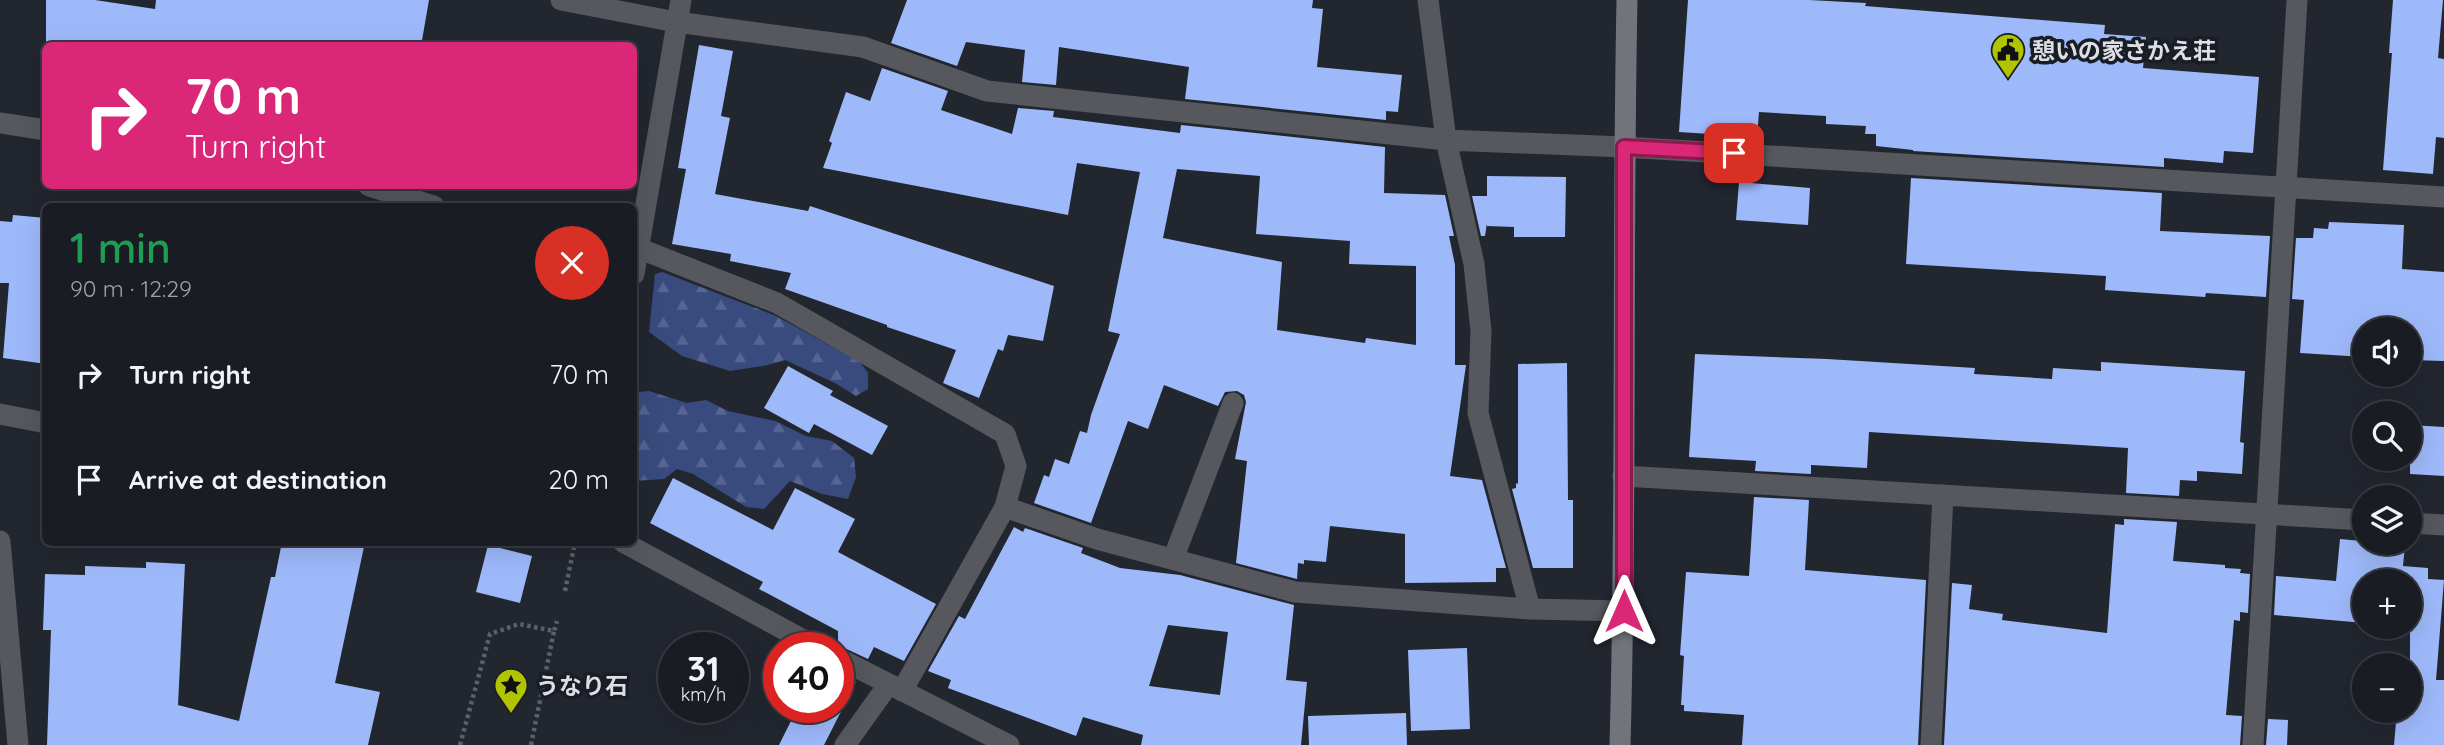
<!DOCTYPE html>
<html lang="en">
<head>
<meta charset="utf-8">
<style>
	body { margin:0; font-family:Quicksand,"Noto Sans JP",sans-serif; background:#272930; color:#f1f3f6; height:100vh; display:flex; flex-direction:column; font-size:26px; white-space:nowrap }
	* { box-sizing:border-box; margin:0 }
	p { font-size:23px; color:#9fa1a6 }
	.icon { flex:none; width:38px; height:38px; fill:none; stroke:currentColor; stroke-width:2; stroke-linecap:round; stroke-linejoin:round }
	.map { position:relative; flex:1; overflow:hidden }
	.side { position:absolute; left:42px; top:203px; width:595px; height:343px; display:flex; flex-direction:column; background:#1a1c23; border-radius:10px; box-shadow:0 7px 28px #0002,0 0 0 2px #383a41 }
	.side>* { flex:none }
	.top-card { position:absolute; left:42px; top:42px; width:595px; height:147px; border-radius:10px; box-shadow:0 7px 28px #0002,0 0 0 2px #383a41; background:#db2777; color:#fff; overflow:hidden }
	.tools { position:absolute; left:2352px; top:317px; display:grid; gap:14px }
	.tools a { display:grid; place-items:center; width:70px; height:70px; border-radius:50%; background:#1a1c23; box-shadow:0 7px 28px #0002,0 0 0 2px #383a41; font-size:35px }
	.speed { position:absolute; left:658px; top:632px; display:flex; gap:14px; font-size:35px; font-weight:700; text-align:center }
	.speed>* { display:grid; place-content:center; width:91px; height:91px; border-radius:50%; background:#1a1c23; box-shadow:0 7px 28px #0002,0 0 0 2px #383a41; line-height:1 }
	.speed small { font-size:18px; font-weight:400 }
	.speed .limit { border:10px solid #d22; background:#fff; color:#111 }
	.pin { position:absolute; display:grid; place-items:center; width:60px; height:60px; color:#fff; margin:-30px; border-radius:14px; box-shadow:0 4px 10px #0006 }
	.me { position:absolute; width:77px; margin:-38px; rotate:0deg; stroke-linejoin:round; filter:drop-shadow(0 0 5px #0008) }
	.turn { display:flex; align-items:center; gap:24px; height:147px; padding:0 28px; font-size:32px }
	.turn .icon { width:91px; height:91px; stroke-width:2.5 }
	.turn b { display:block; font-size:49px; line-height:60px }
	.round { display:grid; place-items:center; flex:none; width:74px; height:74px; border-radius:37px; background:#272930 }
	.summary { display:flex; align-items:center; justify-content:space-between; height:119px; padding:0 28px }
	h1 { font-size:42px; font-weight:600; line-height:52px; color:#1e9e55 }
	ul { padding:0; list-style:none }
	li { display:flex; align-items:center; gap:21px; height:105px; padding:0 28px }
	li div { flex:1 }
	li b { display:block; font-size:26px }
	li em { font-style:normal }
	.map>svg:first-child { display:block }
</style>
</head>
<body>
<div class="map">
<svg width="2444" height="745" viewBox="0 0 2444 745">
	<defs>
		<pattern id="forest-firs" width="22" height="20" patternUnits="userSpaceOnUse" patternTransform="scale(1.75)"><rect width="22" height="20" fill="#394b7e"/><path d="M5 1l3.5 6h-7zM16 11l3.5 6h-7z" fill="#556490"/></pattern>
	</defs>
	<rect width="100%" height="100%" fill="#22262f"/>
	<path fill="url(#forest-firs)" d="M662,272L776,316L860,362L868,373V389L856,396L835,383L785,360L768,365L730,371L682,356L649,332L655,274Z
		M649,391L687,403L706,400L728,411L775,421L806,436L832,441L854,458L856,477L848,499L822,494L790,481L764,509L746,507L693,474L677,469L664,479L634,481V412L638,392Z"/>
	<path fill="#9eb9fa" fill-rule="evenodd" d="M46,0H95L155,9L156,0H429L421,46H46Z
		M907,0H1313L1312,8L1323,9L1317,67L1402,75L1398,112L1386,111V120L1185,99L1189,67L1059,47L1056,85L1022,82L1025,50L966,42L957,66L891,43Z
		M1688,0H1809L1866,3L1865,6L2105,25L2104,34L2146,37L2143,68L2259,77L2253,153L2224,151L2223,163L2164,158V167L1913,151V150L1876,146V134H1865L1866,126L1826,124V116L1759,112L1757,137L1679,132Z
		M2393,0H2443L2438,58L2444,59V138L2436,137L2433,174L2383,170L2392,53H2389Z
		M699,45L733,51L721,116L730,118L715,194L808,211L810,206L1054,286L1043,341L1008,335L1003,351L998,349L979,398L943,383L956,350L887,327V325L785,289L791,273L730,261L731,254L672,244L686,169L678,168Z
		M882,68L948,91L941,110L1012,134L1018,108L1054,111L1053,117L1180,133L1181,125L1385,147L1384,193L1445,195L1454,236H1449L1455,265V365H1466L1450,476L1482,480L1506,568H1496V582L1405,583V534L1330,526L1326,562L1304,560V564L1298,563L1297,579L1236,563L1247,461L1235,459L1246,402L1244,395L1237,391L1225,392L1218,406L1164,385L1148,429L1128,421L1091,523L1034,503L1044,475L1049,477L1055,459L1069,464L1080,431L1087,433L1091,415L1120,334L1108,331L1140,172L1077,163L1068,215L823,168L832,143L829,141L846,92L870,101ZM1177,169L1260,176L1256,234L1350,241L1349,264L1416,266V345L1366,338L1365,343L1277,330L1282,262L1163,238Z
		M1487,176L1566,177L1565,237H1514V227L1487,226V223L1485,236H1481L1472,196H1487Z
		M1911,178L2162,193L2160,231L2270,236L2266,297L2206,293L2205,297L2105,290L2106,276L1906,264Z
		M1739,182L1810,188L1808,225L1736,220Z
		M13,215L46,218V364L3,358L9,283H0V221L12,222Z
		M2329,222L2404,225L2402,269L2444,272V361L2410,360V329H2364V357L2300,353L2304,300L2292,299L2296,238H2313L2314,228L2328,229Z
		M1695,354L1827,359L1975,368L1974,374L2052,379L2053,368L2101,371V362L2245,371L2240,442L2244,443L2242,474L2197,471V481L2180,480L2179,496L2126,493L2128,448L1869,432L1867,468L1811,465V474L1755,471L1756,461L1689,457Z
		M1567,363L1568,500H1573V568H1533L1512,489L1516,488V483L1518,484V364Z
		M788,366L833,391L830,395L888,426L872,455L814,424L809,433L764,408Z
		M2410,425L2444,427V476L2410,474Z
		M673,478L773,530L795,488L855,519L838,552L936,604L904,661L874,647L868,659L838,645V631L759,589L763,582L650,523Z
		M1754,497L1809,500L1805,570L1926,580L1918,745H1742L1744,715L1684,711V705H1681L1684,656L1680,655L1686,572L1749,576Z
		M2124,519L2177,522L2173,561L2225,565V568L2241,569L2240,573L2250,574L2248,613L2240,612V621L2234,620L2226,715L2242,716L2240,745H1944L1952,583L1972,585L1969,609L2003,614L2002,620L2107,633L2115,524L2124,525Z
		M1014,527L1023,532L1025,528L1083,548L1081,553L1120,568L1180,575L1294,605L1286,680L1307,682L1301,745H1141L1143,735L1083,717L1076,736L948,688L951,680L928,671L959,616L965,619ZM1168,625L1228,632L1220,695L1149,686Z
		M2340,539L2405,545L2403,566L2428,568V579L2444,580L2436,680H2444V745H2394L2397,710H2410V627L2404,626H2410V581H2364V623L2274,615L2276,576L2336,581Z
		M282,542H365L335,683L380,692L368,745H47L51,630H43L45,574L85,575V566L146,568V562L185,564L178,705L239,721L271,577H275Z
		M488,545L532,556L520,603L476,592Z
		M1467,648L1470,729L1411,731L1408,650Z
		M838,673L856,682L824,745H779L798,707H838Z
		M1406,713L1407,745H1309L1308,716Z
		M2268,719L2288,720L2287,745H2266Z"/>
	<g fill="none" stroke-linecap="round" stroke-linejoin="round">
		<path stroke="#5c6068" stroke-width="4.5" stroke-dasharray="3.5 3.5" stroke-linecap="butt" d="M565,591L575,542
			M460,745L490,634L519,624L554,631L557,621
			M531,745L554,631"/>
		<path stroke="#56585d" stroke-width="21" d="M1173,559L1233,403"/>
		<path stroke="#56585d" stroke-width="21" d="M561,0L676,22L863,47L987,91L1446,140L1624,147L2444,197
			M1428,0L1446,140L1474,264L1481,331L1478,413L1530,609L1624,611
			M0,123L46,130
			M369,186L434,206
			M638,248L777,303L1005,434L1016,466L1005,507L1097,539L1295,592L1530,609
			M634,274L681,0
			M0,414L46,423
			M1623,476L2364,520
			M2410,523L2444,525
			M0,541L18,745
			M623,542L818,648
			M838,658L1009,745
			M902,691L1005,507
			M845,745L888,685
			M1931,745L1943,495
			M2253,745L2297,0"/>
		<path stroke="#71747b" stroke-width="21" d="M1620,745C1627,497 1622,248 1627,0"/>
	</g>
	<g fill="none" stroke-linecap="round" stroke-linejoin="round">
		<defs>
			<path id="route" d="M1624,611V147L1734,153"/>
		</defs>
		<use href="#route" stroke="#8e194d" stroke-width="18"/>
		<use href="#route" stroke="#db2777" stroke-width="12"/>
	</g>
	<defs>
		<symbol id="civic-pin" viewBox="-11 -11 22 30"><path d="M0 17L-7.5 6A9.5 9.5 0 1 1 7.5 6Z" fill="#b0c500" stroke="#191d25"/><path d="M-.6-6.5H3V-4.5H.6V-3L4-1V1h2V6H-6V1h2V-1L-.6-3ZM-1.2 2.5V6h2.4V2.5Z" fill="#111"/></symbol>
		<symbol id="sight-pin" viewBox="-11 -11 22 30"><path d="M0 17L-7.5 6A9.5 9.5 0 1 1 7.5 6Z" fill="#b0c500" stroke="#191d25"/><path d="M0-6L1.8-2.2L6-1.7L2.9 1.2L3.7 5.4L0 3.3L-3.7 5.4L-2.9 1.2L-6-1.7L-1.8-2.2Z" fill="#111"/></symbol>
	</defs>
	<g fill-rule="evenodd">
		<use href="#civic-pin" x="1989" y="31" width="38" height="52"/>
		<use href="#sight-pin" x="492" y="666" width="38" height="52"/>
	</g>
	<g text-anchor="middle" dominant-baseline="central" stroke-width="7" stroke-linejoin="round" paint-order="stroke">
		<g font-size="23" font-weight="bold" fill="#dddfe5" stroke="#191d25" text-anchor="start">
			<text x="2032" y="50">憩いの家さかえ荘</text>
			<text x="536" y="685">うなり石</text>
		</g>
	</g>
</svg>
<div class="tools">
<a><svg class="icon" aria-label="sound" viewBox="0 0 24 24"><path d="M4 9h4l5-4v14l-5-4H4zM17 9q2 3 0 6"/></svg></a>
<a><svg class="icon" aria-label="search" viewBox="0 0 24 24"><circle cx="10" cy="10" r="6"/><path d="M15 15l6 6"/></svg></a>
<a><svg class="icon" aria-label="layers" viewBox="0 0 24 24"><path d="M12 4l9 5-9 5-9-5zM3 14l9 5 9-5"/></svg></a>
<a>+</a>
<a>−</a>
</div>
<div class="speed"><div>31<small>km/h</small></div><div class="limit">40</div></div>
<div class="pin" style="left:1734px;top:153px;background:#d93025"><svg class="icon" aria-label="arrive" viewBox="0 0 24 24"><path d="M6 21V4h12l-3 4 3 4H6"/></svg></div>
<svg class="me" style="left:1624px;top:611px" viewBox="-20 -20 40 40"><path d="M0-17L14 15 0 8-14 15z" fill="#db2777" stroke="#fff" stroke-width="4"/></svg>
<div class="top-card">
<div class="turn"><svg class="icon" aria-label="right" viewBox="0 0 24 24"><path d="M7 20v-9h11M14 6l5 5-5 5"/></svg><div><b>70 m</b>Turn right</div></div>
</div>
<section class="side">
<div class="summary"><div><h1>1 min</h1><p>90 m · 12:29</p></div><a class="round" style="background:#d93025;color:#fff"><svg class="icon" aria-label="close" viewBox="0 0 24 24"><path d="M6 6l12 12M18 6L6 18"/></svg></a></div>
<ul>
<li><svg class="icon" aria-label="right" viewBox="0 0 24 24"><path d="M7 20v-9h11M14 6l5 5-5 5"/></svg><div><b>Turn right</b></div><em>70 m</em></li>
<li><svg class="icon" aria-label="arrive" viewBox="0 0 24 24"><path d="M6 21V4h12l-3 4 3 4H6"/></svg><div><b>Arrive at destination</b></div><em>20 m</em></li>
</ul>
</section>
</div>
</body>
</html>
